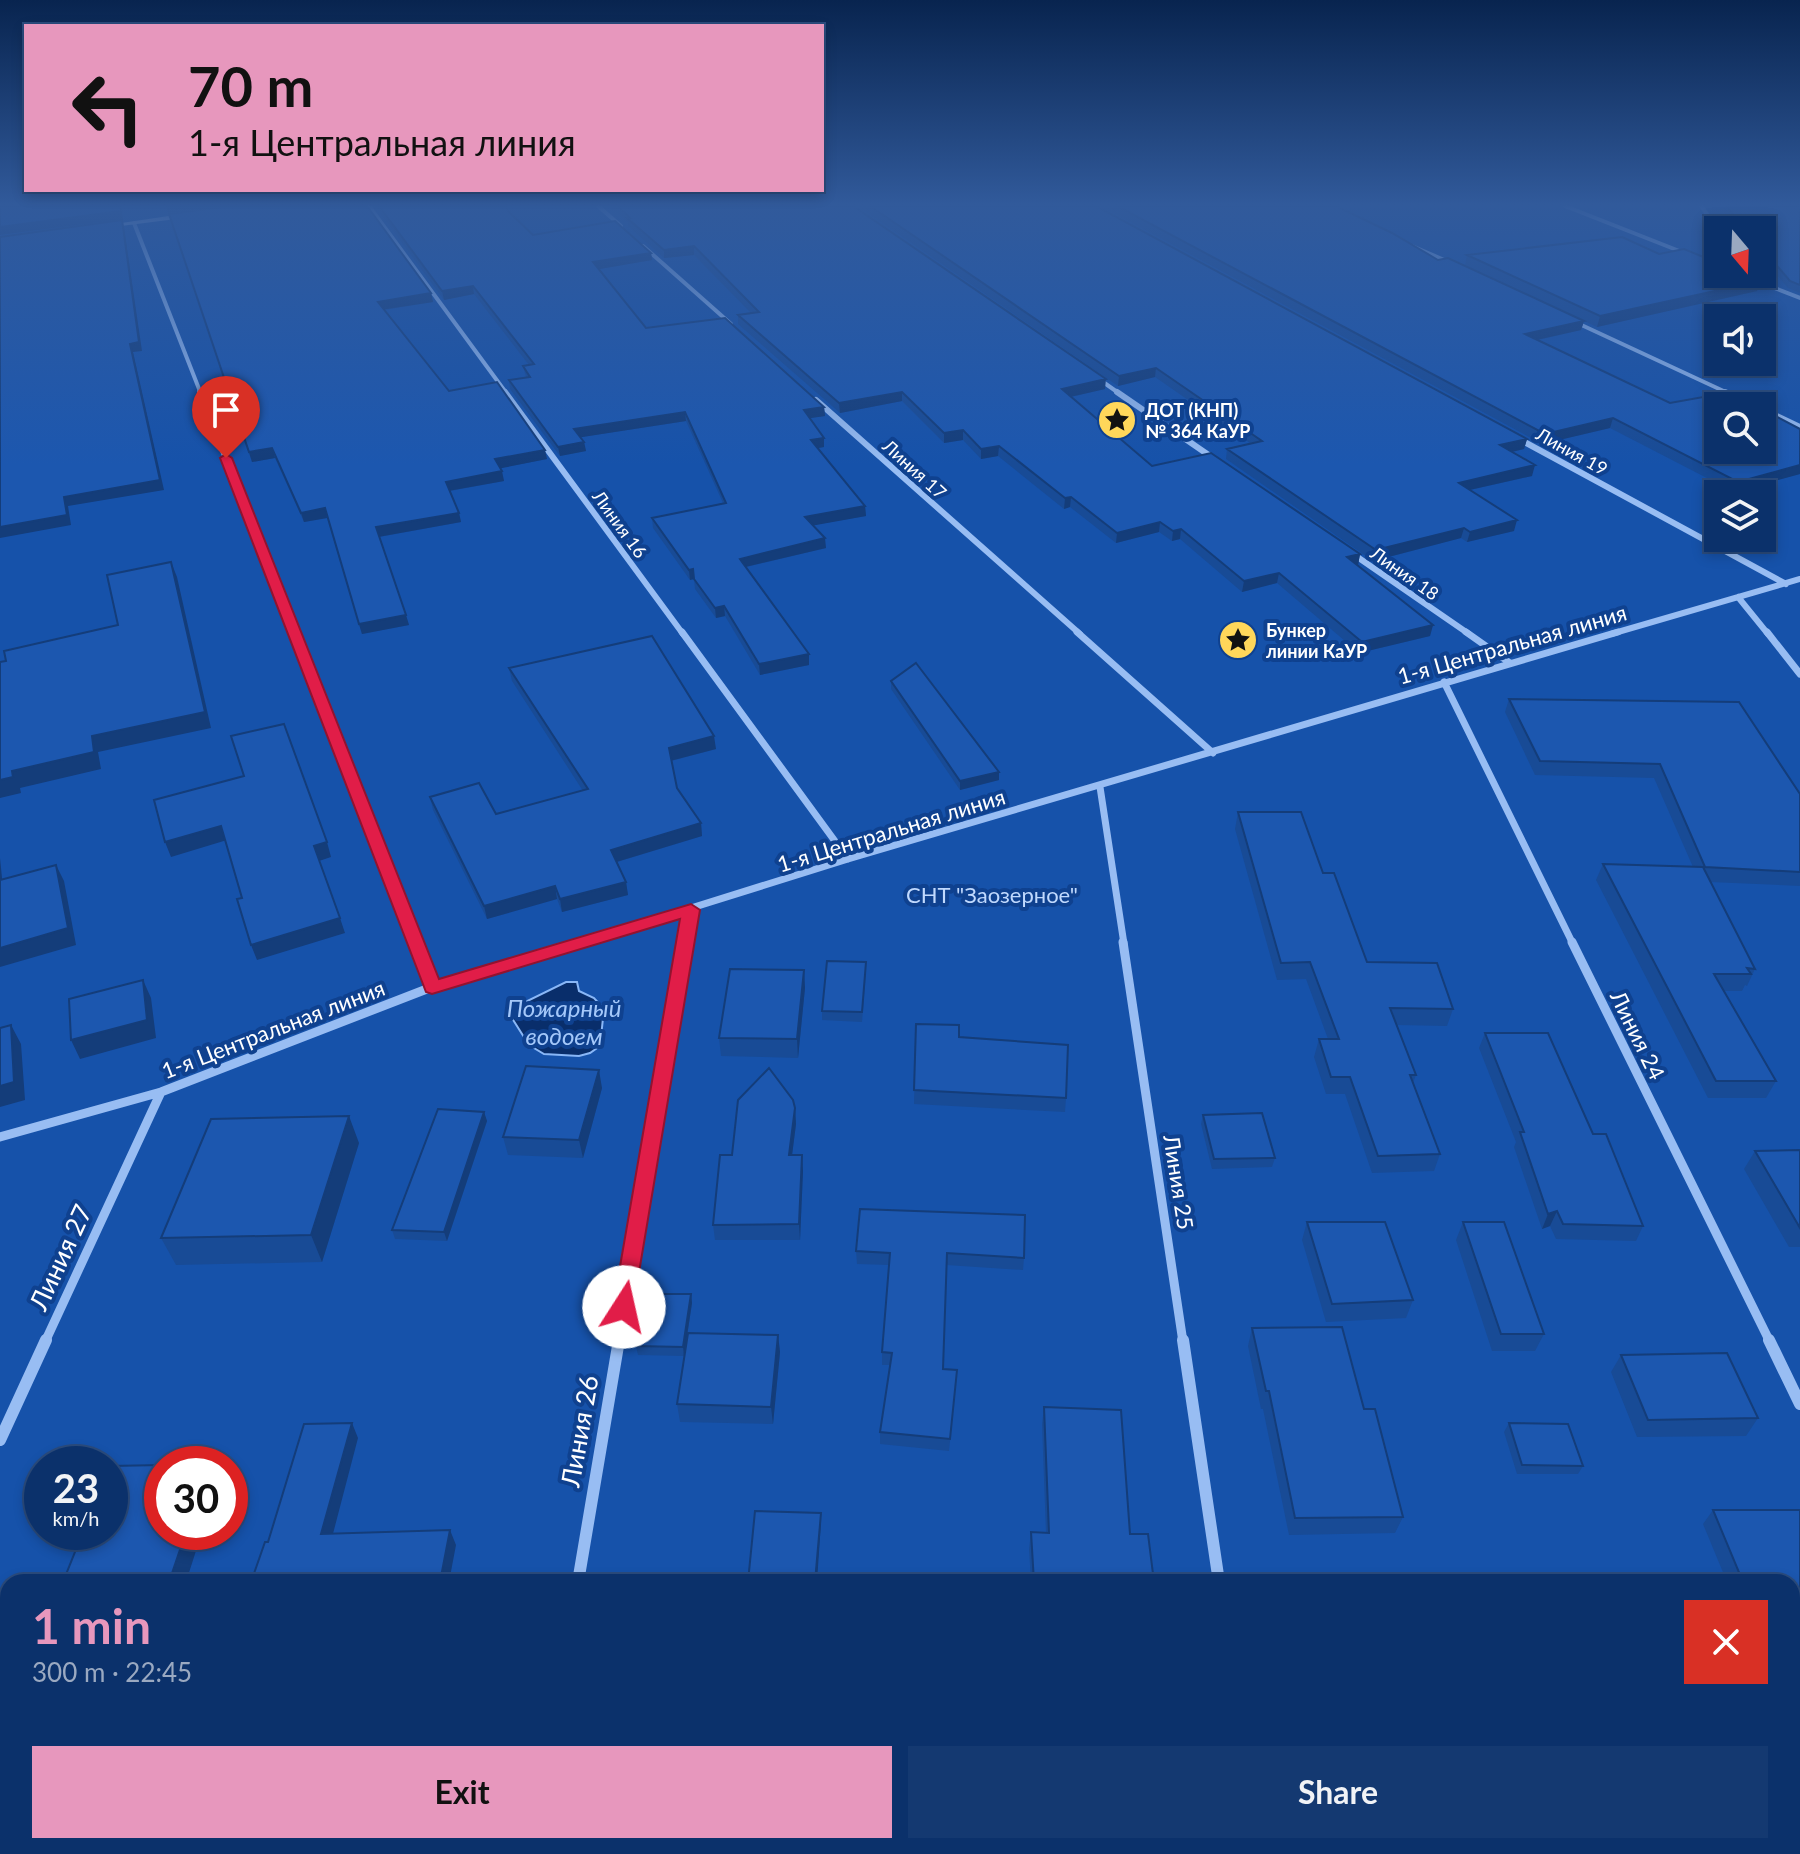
<!DOCTYPE html>
<html lang="en">
<head>
<meta charset="utf-8">
<style>
	body { margin:0; font-family:Lato,sans-serif; background:#143971; color:#f1f3f6; height:100vh; display:flex; flex-direction:column; font-size:30px; white-space:nowrap }
	* { box-sizing:border-box; margin:0 }
	p { font-size:26px; color:#9aa9c1 }
	.icon { flex:none; width:44px; height:44px; fill:none; stroke:currentColor; stroke-width:2; stroke-linecap:round; stroke-linejoin:round }
	.map { position:relative; flex:1; overflow:hidden }
	.sheet { position:absolute; left:0px; top:1574px; width:1800px; height:280px; display:flex; flex-direction:column; background:#0b316b; border-radius:24px 24px 0 0; box-shadow:0 4px 12px #0003,0 0 0 2px #2b4c7e }
	.sheet>* { flex:none }
	.hud { position:absolute; left:24px; top:24px; width:800px; height:168px; border-radius:0px; box-shadow:0 4px 12px #0003,0 0 0 2px #2b4c7e; background:#e797bd; color:#111; overflow:hidden }
	.needle { width:52px; rotate:161deg }
	.tools { position:absolute; left:1704px; top:216px; display:grid; gap:16px }
	.tools a { display:grid; place-items:center; width:72px; height:72px; border-radius:0px; background:#0b316b; box-shadow:0 4px 12px #0003,0 0 0 2px #2b4c7e; font-size:40px }
	.speed { position:absolute; left:24px; top:1446px; display:flex; gap:16px; font-size:40px; font-weight:700; text-align:center }
	.speed>* { display:grid; place-content:center; width:104px; height:104px; border-radius:50%; background:#0b316b; box-shadow:0 4px 12px #0003,0 0 0 2px #2b4c7e; line-height:1 }
	.speed small { font-size:20px; font-weight:400 }
	.speed .limit { border:12px solid #d22; background:#fff; color:#111 }
	.pin { position:absolute; display:grid; place-items:center; width:68px; height:68px; color:#fff; margin:-82px -34px; border-radius:50% 50% 50% 0; rotate:-45deg; box-shadow:0 0 8px #0007 }
	.pin .icon { rotate:45deg }
	.me { position:absolute; width:88px; margin:-44px; rotate:10deg; stroke-linejoin:round; filter:drop-shadow(0 0 6px #0008) }
	.turn { display:flex; align-items:center; gap:28px; height:168px; padding:0 32px; font-size:36px }
	.turn .icon { width:104px; height:104px; stroke-width:2.5 }
	.turn b { display:block; font-size:56px; line-height:68px }
	.round { display:grid; place-items:center; flex:none; width:84px; height:84px; border-radius:0px; background:#143971 }
	.headline { display:flex; align-items:center; justify-content:space-between; height:136px; padding:0 32px }
	h1 { font-size:48px; font-weight:700; line-height:60px; color:#e797bd }
	.primary-button { display:flex; gap:16px; margin-top:auto; padding:16px 32px }
	.primary-button a { flex:1; height:92px; border-radius:0px; background:#e797bd; color:#111; font-size:32px; font-weight:700; line-height:92px; text-align:center }
	.primary-button a+a { background:#143971; color:#f1f3f6 }
	.map>svg:first-child { display:block }
</style>
</head>
<body>
<div class="map">
<svg width="1800" height="1854" viewBox="0 0 1800 1854">
	<rect width="100%" height="100%" fill="#0f418f"/>
	<path fill="#1652aa" fill-rule="evenodd" d="M0,206H1800V1854H0ZM1718,230H1762V274H1718ZM1718,318H1762V362H1718ZM1718,406H1762V450H1718ZM1718,494H1762V538H1718ZM42,1464H110V1532H42ZM162,1464H230V1532H162ZM8,1582H1792V1846H8Z"/>
	<path fill="#092e6b" stroke="#89b7f7" stroke-width="2" d="M566,982H577L579,991L594,998L604,1009L600,1046L590,1053L579,1056L544,1054L529,1045L510,1015L517,1006Z"/>
	<g fill="none" stroke-linecap="round" stroke-linejoin="round">
		<path stroke="#98bdf3" stroke-width="4" d="M369,206L507,394
			M598,206L621,226
			M1565,206L1687,254
			M1701,206L1719,230
			M134,223L201,394
			M643,246L731,324
			M1412,246L1451,263
			M1739,274L1800,298
			M1575,322L1730,394
			M1096,377L1120,394"/>
		<path stroke="#98bdf3" stroke-width="6" d="M200,392L295,634
			M505,392L683,634
			M1117,392L1213,458
			M1725,392L1756,406
			M816,400L1080,634
			M1762,409L1800,427
			M1519,439L1786,584
			M1353,554L1469,634
			M1738,597L1768,634
			M1611,634L1800,579"/>
		<path stroke="#98bdf3" stroke-width="7" d="M294,632L415,944
			M682,632L848,859
			M1077,632L1213,753
			M1466,632L1510,663
			M1767,632L1800,674
			M1444,682L1573,944
			M1100,787L1124,944
			M576,944L848,859L1618,632
			M685,944L691,910"/>
		<path stroke="#98bdf3" stroke-width="9" d="M414,942L432,987
			M1123,942L1183,1342
			M1572,942L1770,1342
			M0,1137L161,1092L432,987L583,942
			M45,1342L161,1092
			M618,1342L686,942"/>
		<path stroke="#98bdf3" stroke-width="12" d="M1183,1340L1219,1582
			M1769,1340L1800,1404
			M0,1440L46,1340
			M578,1582L619,1340
			M1258,1846L1260,1854
			M532,1854L534,1846"/>
		<path fill="#c8dcfd" fill-rule="evenodd" d="M189,213L192,217L105,228L101,226Z"/>
	</g>
	<path fill="#184b96" d="M375,206H506L508,211L533,235L651,253L652,260L599,269L646,328L824,407L825,416L810,418L824,447L818,448L865,506L866,516L813,525L826,548L746,567L809,665L760,675L725,616L716,618L695,589L694,579L690,580L653,528L652,518L723,503L686,421L581,437L584,442L586,451L560,456L510,389L509,380L526,377L523,366L529,365L474,294L444,300Z
		M611,206H853L1105,389L1071,397L1152,466L1360,554L1358,565H1356L1433,625L1430,636L1359,653L1277,583L1242,592L1180,539L1172,541L1159,532L1116,543L1070,507L1064,509L998,456L981,459L963,440L944,443L902,401L840,413L738,324V315L751,313L694,255L664,258L628,226V223Z
		M858,206H1096L1527,439L1524,449L1512,452L1532,476L1470,490L1514,531L1467,542L1461,538L1373,561L1226,459L1227,449L1250,443L1155,377L1118,386Z
		M1101,206H1336L1438,260L1584,321L1581,330L1538,340L1670,403L1800,429V474L1734,492L1610,428L1542,444Z
		M1719,206H1800V293L1788,288L1762,257V230H1739Z
		M169,214L431,293L433,302L384,310L449,391L547,459L500,468L504,481L450,491L459,513L461,522L379,537L409,625L362,634L327,518L304,522L275,458L252,462Z
		M1659,254L1757,291L1597,327L1465,265L1467,255Z
		M509,668L716,749L671,761L677,788L701,823L702,836L617,862L626,882L628,895L562,912L557,899L487,919L433,810L430,797L496,814L583,791L512,681Z
		M891,681L999,780L960,790L891,689Z
		M1509,699L1800,794V886L1710,882L1755,969L1747,986L1745,985L1742,991H1724L1776,1081L1766,1098H1708L1596,880L1603,864L1693,867L1654,778L1535,775L1505,712Z
		M1238,812L1323,873L1367,962L1453,1009L1447,1026L1396,1025L1416,1075L1413,1083L1440,1154L1434,1171L1372,1173L1345,1094H1326L1314,1057L1319,1039H1328L1306,979L1277,980L1235,829Z
		M804,970L805,988L798,1058L721,1056L719,1038Z
		M866,971L862,1022L822,1020V1011Z
		M916,1024L959,1037L1066,1098L1065,1112L914,1104Z
		M1485,1033L1593,1134L1643,1226L1636,1241L1556,1239L1550,1226L1542,1229L1514,1147L1516,1142L1479,1048Z
		M602,1088L583,1158L508,1155L503,1137Z
		M795,1108L796,1124L792,1155L803,1171L800,1240H715L713,1225Z
		M484,1112L487,1121L447,1241L395,1239L392,1230Z
		M1203,1115L1275,1158L1272,1167L1212,1169L1201,1124Z
		M359,1143L322,1262L176,1265L161,1238Z
		M1800,1150V1247H1789L1744,1169L1755,1151Z
		M860,1209L1024,1258L1023,1270L946,1265L943,1369L956,1382L949,1451L880,1444V1432L890,1365H882V1352L889,1265L857,1264L856,1251Z
		M1307,1222L1413,1300L1406,1318L1326,1322L1302,1240Z
		M1463,1222L1544,1334L1535,1351H1492L1456,1240Z
		M691,1294L692,1303L684,1356L638,1355L636,1346Z
		M1252,1328L1364,1409L1403,1517L1395,1533L1289,1535L1263,1409H1261L1248,1346Z
		M778,1335L780,1352L773,1424L680,1422L677,1404Z
		M1621,1355L1758,1418L1746,1436L1637,1437L1611,1372Z
		M1044,1407L1130,1534L1154,1582H1031L1029,1549L1031,1532L1046,1533L1042,1424Z
		M1509,1423L1583,1466L1578,1474H1517L1504,1432Z
		M1713,1510H1800V1723L1792,1703V1582H1727L1703,1524Z
		M0,1623H8V1678H0Z
		M1792,1768H1800V1854H1787L1784,1846H1792Z
		M1512,1846H1647L1649,1854H1514Z"/>
	<path fill="#143d7a" d="M120,206H121L123,219L0,235V227Z
		M166,206H222L168,213Z
		M122,220L124,228L142,351L133,352L164,490L68,506L71,525L0,538V527L64,497L130,344Z
		M694,246V255L664,258V250Z
		M651,253L652,260L594,270L593,262Z
		M1761,281L1757,291L1597,327L1600,316Z
		M473,286L474,294L444,300L442,291Z
		M431,293L433,302L380,310L378,302Z
		M1584,321L1581,330L1523,343L1525,334Z
		M1156,368L1155,377L1118,386L1119,376Z
		M1106,379L1105,389L1061,399L1062,389Z
		M902,392V401L840,413L839,403Z
		M824,407L825,416L804,419V410Z
		M685,412L686,421L576,438L574,429Z
		M1613,418L1610,428L1542,444L1545,434Z
		M963,430V440L944,443V433Z
		M824,438V447L812,449L811,440Z
		M1527,439L1524,449L1498,455L1500,445Z
		M584,442L586,451L560,456L558,447Z
		M999,446L998,456L981,459V449Z
		M272,448L275,458L252,462L249,452Z
		M545,450L547,459L497,469L495,459Z
		M1535,465L1532,476L1456,493L1459,483Z
		M1800,465V474L1734,492L1738,482Z
		M502,471L504,481L448,491L446,482Z
		M1071,497L1070,507L1064,509L1065,498Z
		M865,506L866,516L805,527V517Z
		M325,508L327,518L304,522L301,513Z
		M459,513L461,522L378,537L376,527Z
		M1517,520L1514,531L1467,542L1470,532Z
		M1160,522L1159,532L1116,543L1117,533Z
		M1464,528L1461,538L1373,561L1376,550Z
		M1181,529L1180,539L1172,541L1173,531Z
		M825,538L826,548L741,568L740,559Z
		M1360,554L1358,565L1344,568L1347,557Z
		M171,562L177,577L211,728L98,752L101,769L20,788L21,793L0,798V780L12,771L92,736Z
		M693,569L694,579L690,580L689,570Z
		M1279,573L1277,583L1242,592L1244,581Z
		M724,606L725,616L716,618L715,608Z
		M406,615L409,625L362,634L359,624Z
		M1433,625L1430,636L1359,653L1362,642Z
		M809,654V665L760,675L759,664Z
		M714,736L716,749L670,761L669,748Z
		M999,772V780L960,790V781Z
		M701,823L702,836L613,863L611,850Z
		M221,826L227,840L171,857L165,842Z
		M327,842L331,857L319,861L314,846Z
		M0,858L4,898L0,890Z
		M56,865L64,881L76,945L0,967V948Z
		M626,882L628,895L562,912L560,899Z
		M555,886L557,899L487,919L484,906Z
		M340,918L345,933L257,960L251,945Z
		M804,970L805,988L798,1058L797,1039Z
		M143,980L151,998L156,1038L80,1059L71,1040Z
		M11,1025L21,1044L25,1100L0,1107V1086Z
		M599,1070L602,1088L583,1158L579,1140Z
		M795,1108L796,1124L790,1171L789,1155Z
		M484,1112L487,1121L447,1241L444,1232Z
		M349,1116L359,1143L322,1262L311,1235Z
		M802,1155L803,1171L800,1240L799,1224Z
		M1557,1211L1550,1226L1542,1229L1548,1214Z
		M691,1294L692,1303L684,1356L683,1347Z
		M778,1335L780,1352L773,1424L771,1407Z
		M352,1423L358,1438L329,1549L321,1534Z
		M821,1513V1522L817,1582H815Z
		M450,1530L456,1545L449,1582H440Z
		M186,1532H202L186,1582H169Z
		M174,1846H190L187,1854H171Z"/>
	<path fill="#1c57af" stroke="#143d7a" stroke-width="2" d="M0,206H120L121,211L0,227Z
		M229,206H367L431,293L378,302L449,391L497,382L545,450L495,459L502,471L446,482L459,513L376,527L406,615L359,624L325,508L301,513L272,448L249,452L169,214Z
		M379,206H506L508,211L533,235L615,221L651,253L593,262L646,328L725,318L824,407L804,410L824,438L811,440L865,506L805,517L825,538L740,559L809,654L759,664L724,606L715,608L694,579L693,569L689,570L652,518L726,503L685,412L574,429L584,442L558,447L509,380L530,377L523,366L534,364L473,286L442,291Z
		M618,206H853L1106,379L1062,389L1152,466L1211,453L1360,554L1347,557L1433,625L1362,642L1279,573L1244,581L1181,529L1173,531L1160,522L1117,533L1071,497L1065,498L999,446L981,449L963,430L944,433L902,392L839,403L738,315L759,312L694,246L664,250L627,218H630Z
		M870,206H1096L1527,439L1500,445L1535,465L1459,483L1517,520L1470,532L1464,528L1376,550L1227,449L1262,441L1156,368L1119,376Z
		M1117,206H1336L1392,233L1438,260L1448,258L1584,321L1525,334L1670,403L1731,392L1757,406H1718V450H1762V409L1800,429V465L1738,482L1613,418L1545,434Z
		M1726,206H1800V285L1790,281L1762,248V230H1747Z
		M122,220L139,342L130,344L160,480L64,497L67,515L0,527V237Z
		M1622,237L1659,254L1684,249L1718,263V274H1744L1761,281L1600,316L1467,255Z
		M171,562L205,712L92,736L94,752L12,771L13,777L0,780V662L6,661L4,651L118,625L107,575Z
		M652,636L714,736L669,748L677,788L701,823L611,850L626,882L560,899L555,886L484,906L430,797L479,783L496,814L588,789L509,668Z
		M916,663L999,772L960,781L891,681Z
		M1509,699L1739,702L1800,794V872L1705,867L1660,764L1540,761Z
		M284,724L327,842L314,846L340,918L251,945L237,899L242,898L221,826L165,842L154,800L244,776L231,736Z
		M1238,812H1301L1323,873H1334L1367,962L1437,963L1453,1009L1390,1008L1416,1075H1410L1440,1154L1378,1156L1350,1077H1331L1319,1039H1339L1310,962L1281,963Z
		M1603,864L1703,867L1755,969L1747,968L1751,974H1714L1776,1081H1716Z
		M56,865L68,928L0,948V880Z
		M827,961L866,962L862,1012L822,1011Z
		M730,969L804,970L797,1039L719,1038Z
		M143,980L147,1020L71,1040L69,999Z
		M916,1024L959,1025V1037L1068,1045L1066,1098L914,1090Z
		M11,1025L14,1082L0,1086V1028Z
		M1485,1033H1548L1593,1134H1606L1643,1226L1563,1224L1557,1211L1548,1214L1520,1132H1524Z
		M526,1066L599,1070L579,1140L503,1137Z
		M769,1068L793,1100L795,1108L789,1155H802L799,1224L713,1225L720,1155H732L738,1100Z
		M438,1109L484,1112L444,1232L392,1230Z
		M1262,1113L1275,1158L1214,1159L1203,1115Z
		M349,1116L311,1235L161,1238L211,1119Z
		M1800,1150V1228L1755,1151Z
		M860,1209L1025,1215L1024,1258L947,1253L943,1369L957,1370L950,1439L880,1432L892,1353L882,1352L890,1253L856,1251Z
		M1307,1222H1385L1413,1300L1332,1304Z
		M1463,1222H1504L1544,1334H1501Z
		M645,1294H691L683,1347L636,1346Z
		M1342,1327L1364,1409H1375L1403,1517L1295,1518L1269,1391H1266L1252,1328Z
		M688,1333L778,1335L771,1407L677,1404Z
		M1727,1353L1758,1418L1648,1420L1621,1355Z
		M1044,1407L1121,1410L1130,1534H1148L1154,1582H1034L1031,1532L1049,1533Z
		M352,1423L321,1534L450,1530L440,1582H251L265,1542H268L304,1424Z
		M1509,1423L1568,1424L1583,1466L1522,1465Z
		M162,1465V1532H186L169,1582H63L83,1532H110V1466Z
		M1713,1510H1800V1679L1792,1660V1582H1743Z
		M755,1511L821,1513L815,1582H748Z
		M0,1623H8V1671H0Z
		M1792,1768H1800V1841L1792,1820Z
		M114,1846H174L171,1854H111Z
		M304,1846H396L427,1847L426,1854H302Z
		M698,1846H818V1854H697Z
		M926,1846H1037V1854H926Z
		M1527,1846H1647L1649,1854H1529Z"/>
	<linearGradient id="sky" x2="0" y2="1"><stop stop-color="#08244f"/><stop offset="0.44" stop-color="#315a9b"/><stop offset="1" stop-color="#315a9b" stop-opacity="0"/></linearGradient>
	<rect width="1800" height="465" fill="url(#sky)"/>
	<path fill="#e11d48" stroke="#92132f" stroke-width="2" d="M226,454L232,458L439,979L691,904L700,910L632,1314L624,1317L616,1314L613,1307L680,919L432,994L426,992L220,458Z"/>
	<defs>
		<symbol id="sight-disc" viewBox="-11 -11 22 22"><circle r="9.5" fill="#ffd75a" stroke="#0f418f"/><path d="M0-6L1.8-2.2L6-1.7L2.9 1.2L3.7 5.4L0 3.3L-3.7 5.4L-2.9 1.2L-6-1.7L-1.8-2.2Z" fill="#111"/></symbol>
	</defs>
	<g fill-rule="evenodd">
		<use href="#sight-disc" x="1095" y="398" width="44" height="44"/>
		<use href="#sight-disc" x="1216" y="618" width="44" height="44"/>
	</g>
	<g text-anchor="middle" dominant-baseline="central" stroke-width="8" stroke-linejoin="round" paint-order="stroke">
		<g font-size="18" font-weight="bold" fill="#fff" stroke="#0f418f" text-anchor="start">
			<text x="1145" y="410">ДОТ (КНП)<tspan x="1145" dy="21">№ 364 КаУР</tspan></text>
			<text x="1266" y="630">Бункер<tspan x="1266" dy="21">линии КаУР</tspan></text>
		</g>
		<g font-size="18" fill="#fff" stroke="#0f418f">
			<text transform="translate(1572 451) rotate(29)">Линия 19</text>
			<text transform="translate(915 469) rotate(42)">Линия 17</text>
			<text transform="translate(620 524) rotate(54)">Линия 16</text>
			<text transform="translate(1405 573) rotate(35)">Линия 18</text>
		</g>
		<g font-size="22" fill="#fff" stroke="#0f418f">
			<text transform="translate(1512 644) rotate(-16)">1-я Центральная линия</text>
			<text transform="translate(891 830) rotate(-17)">1-я Центральная линия</text>
			<text transform="translate(273 1029) rotate(-21)">1-я Центральная линия</text>
			<text transform="translate(1638 1035) rotate(64)">Линия 24</text>
			<text transform="translate(1179 1182) rotate(81)">Линия 25</text>
		</g>
		<g font-size="22" fill="#c0d9fe" stroke="#0f418f">
			<text x="992" y="894">СНТ "Заозерное"</text>
		</g>
		<g font-size="24" font-style="italic" fill="#a4c8fa" stroke="#0f418f">
			<text x="564" y="1007">Пожарный<tspan x="564" dy="28">водоем</tspan></text>
		</g>
		<g font-size="26" fill="#fff" stroke="#0f418f">
			<text transform="translate(60 1257) rotate(-65)">Линия 27</text>
			<text transform="translate(579 1431) rotate(-80)">Линия 26</text>
		</g>
	</g>
</svg>
<div class="tools">
<a><svg class="needle" viewBox="-14 -14 28 28"><path d="M0-13l5 13h-10z" fill="#e53935"/><path d="M0 13l5-13h-10z" fill="#9aa9c1"/></svg></a>
<a><svg class="icon" aria-label="sound" viewBox="0 0 24 24"><path d="M4 9h4l5-4v14l-5-4H4zM17 9q2 3 0 6"/></svg></a>
<a><svg class="icon" aria-label="search" viewBox="0 0 24 24"><circle cx="10" cy="10" r="6"/><path d="M15 15l6 6"/></svg></a>
<a><svg class="icon" aria-label="layers" viewBox="0 0 24 24"><path d="M12 4l9 5-9 5-9-5zM3 14l9 5 9-5"/></svg></a>
</div>
<div class="speed"><div>23<small>km/h</small></div><div class="limit">30</div></div>
<div class="pin" style="left:226px;top:458px;background:#d93025"><svg class="icon" aria-label="arrive" viewBox="0 0 24 24"><path d="M6 21V4h12l-3 4 3 4H6"/></svg></div>
<svg class="me" style="left:624px;top:1307px" viewBox="-20 -20 40 40"><circle r="19" fill="#fff"/><path d="M0-13L10 11 0 6-10 11z" fill="#e11d48"/></svg>
<div class="hud">
<div class="turn"><svg class="icon" aria-label="left" viewBox="0 0 24 24"><path d="M17 20v-9H6M10 6l-5 5 5 5"/></svg><div><b>70 m</b>1-я Центральная линия</div></div>
</div>
<section class="sheet">
<div class="headline"><div><h1>1 min</h1><p>300 m · 22:45</p></div><a class="round" style="background:#d93025;color:#fff"><svg class="icon" aria-label="close" viewBox="0 0 24 24"><path d="M6 6l12 12M18 6L6 18"/></svg></a></div>
<div class="primary-button"><a>Exit</a><a>Share</a></div>
</section>
</div>
</body>
</html>
